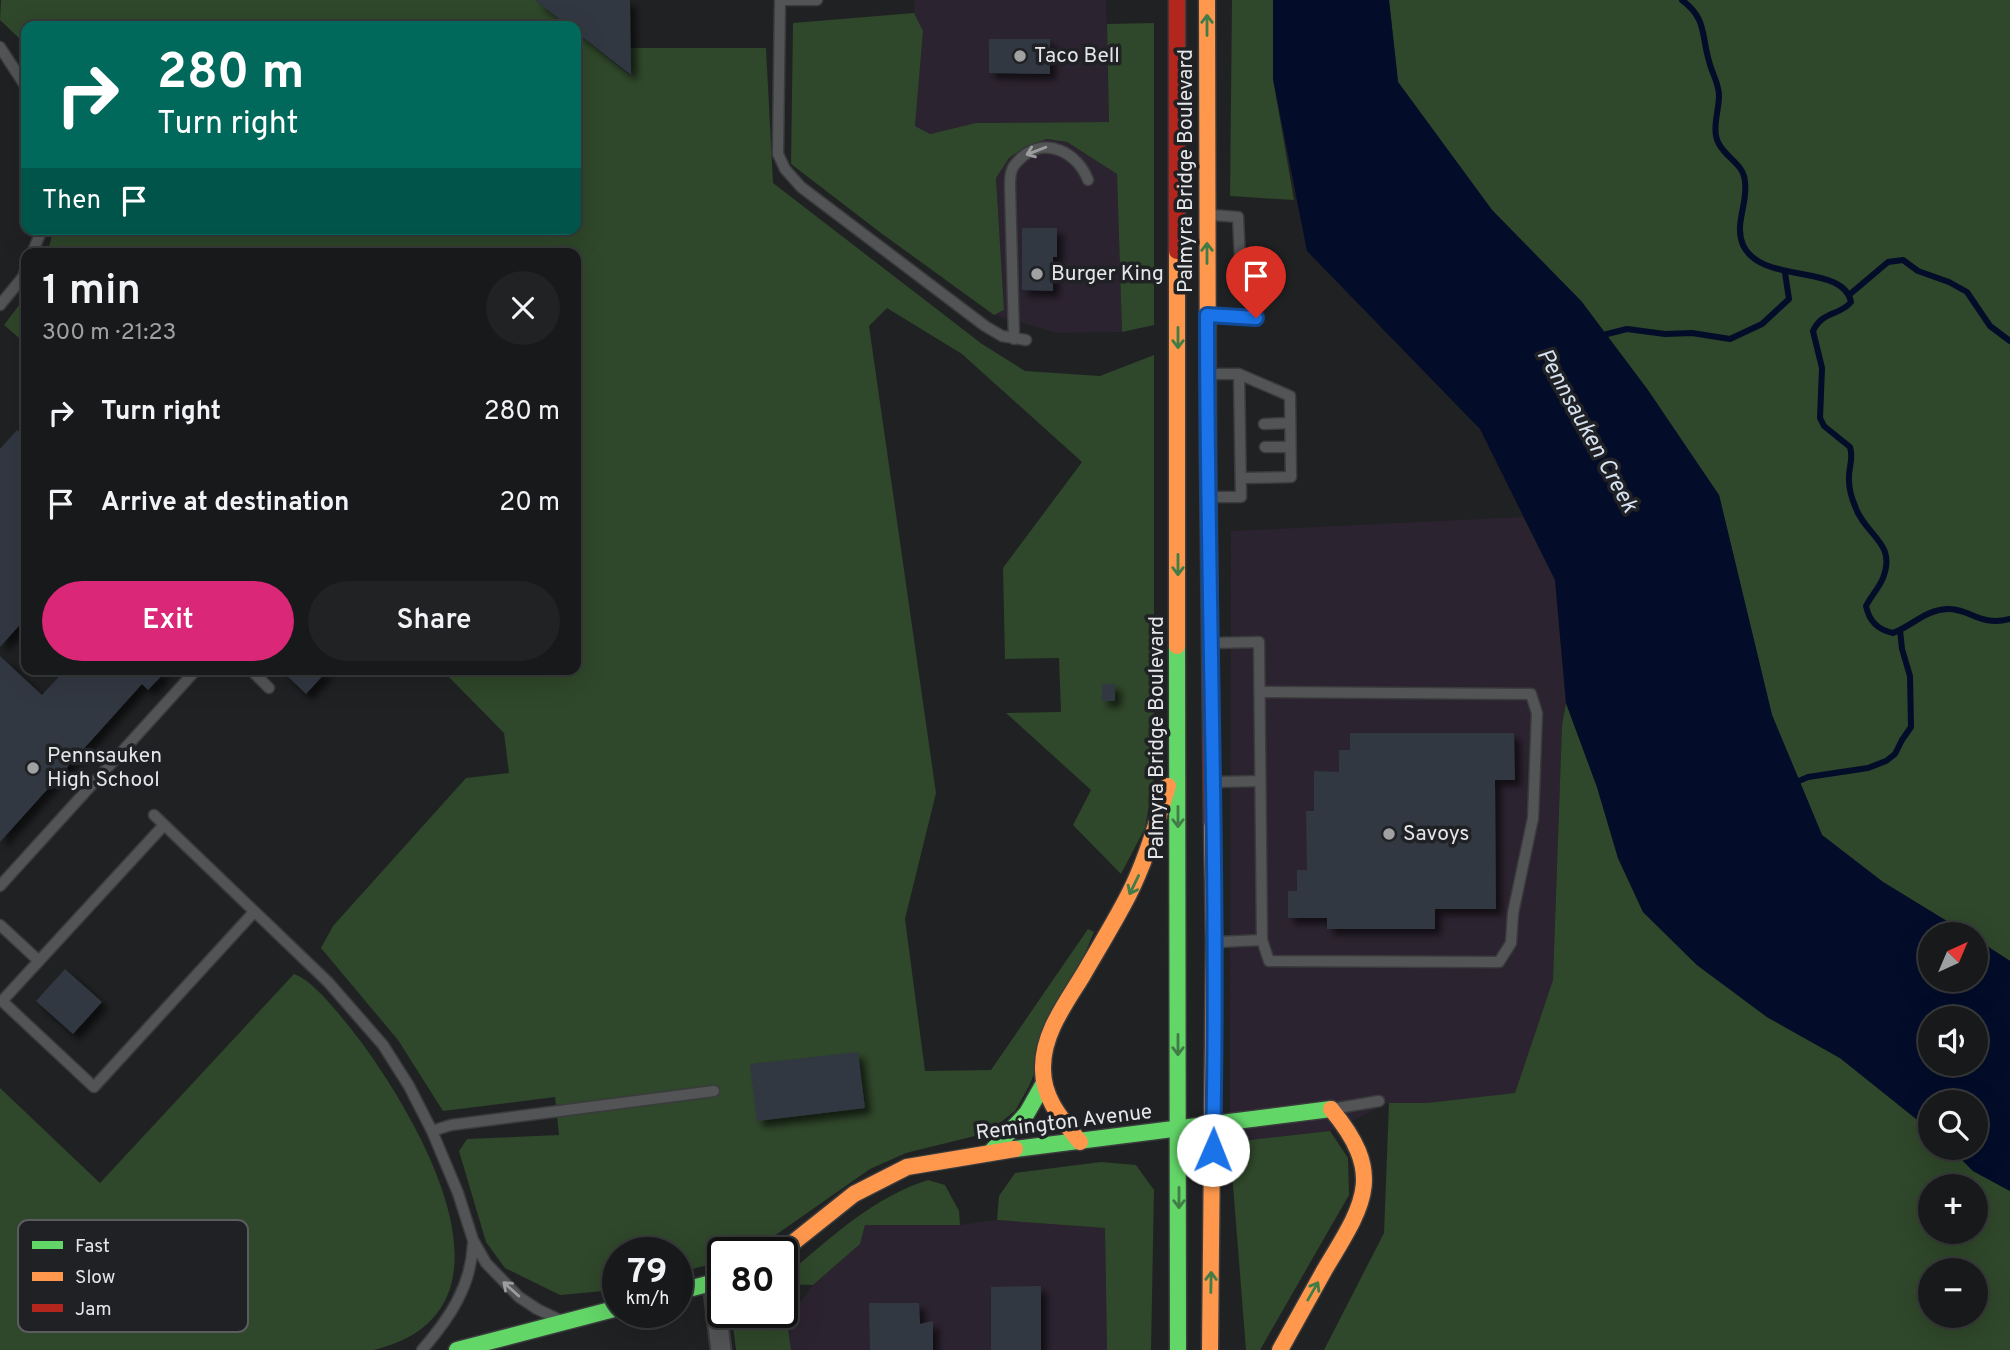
<!DOCTYPE html>
<html lang="en">
<head>
<meta charset="utf-8">
<style>
	body { margin:0; font-family:Overpass,sans-serif; background:#212223; color:#f1f3f6; height:100vh; display:flex; flex-direction:column; font-size:26px; white-space:nowrap }
	* { box-sizing:border-box; margin:0 }
	p { font-size:23px; color:#9fa0a2 }
	.icon { flex:none; width:38px; height:38px; fill:none; stroke:currentColor; stroke-width:2; stroke-linecap:round; stroke-linejoin:round }
	.map { position:relative; flex:1; overflow:hidden }
	.side { position:absolute; left:21px; top:248px; width:560px; height:427px; display:flex; flex-direction:column; background:#18191a; border-radius:14px; box-shadow:0 7px 28px #0002,0 0 0 2px #363839 }
	.side>* { flex:none }
	.hud { position:absolute; left:21px; top:21px; width:560px; height:214px; border-radius:14px; box-shadow:0 7px 28px #0002,0 0 0 2px #363839; background:#00695c; color:#fff; overflow:hidden }
	.needle { width:46px; rotate:44deg }
	.tools { position:absolute; left:1918px; top:922px; display:grid; gap:14px }
	.tools a { display:grid; place-items:center; width:70px; height:70px; border-radius:50%; background:#18191a; box-shadow:0 7px 28px #0002,0 0 0 2px #363839; font-size:35px }
	.speed { position:absolute; left:602px; top:1237px; display:flex; gap:14px; font-size:35px; font-weight:700; text-align:center }
	.speed>* { display:grid; place-content:center; width:91px; height:91px; border-radius:50%; background:#18191a; box-shadow:0 7px 28px #0002,0 0 0 2px #363839; line-height:1 }
	.speed small { font-size:18px; font-weight:400 }
	.speed .limit { border:4px solid #111; border-radius:10px; background:#fff; color:#111 }
	.pin { position:absolute; display:grid; place-items:center; width:60px; height:60px; color:#fff; margin:-72px -30px; border-radius:50% 50% 50% 0; rotate:-45deg; box-shadow:0 0 7px #0007 }
	.pin .icon { rotate:45deg }
	.me { position:absolute; width:77px; margin:-38px; rotate:1deg; stroke-linejoin:round; filter:drop-shadow(0 0 5px #0008) }
	.turn { display:flex; align-items:center; gap:24px; height:147px; padding:0 21px; font-size:32px }
	.turn .icon { width:91px; height:91px; stroke-width:2.5 }
	.turn b { display:block; font-size:49px; line-height:60px }
	.then { display:flex; align-items:center; height:66px; padding:0 21px; background:#0003; gap:14px; font-size:26px }
	.round { display:grid; place-items:center; flex:none; width:74px; height:74px; border-radius:37px; background:#212223 }
	.overview { display:flex; align-items:center; justify-content:space-between; height:119px; padding:0 21px }
	h1 { font-size:42px; font-weight:600; line-height:52px }
	.cta { display:flex; gap:14px; margin-top:auto; padding:14px 21px }
	.cta a { flex:1; height:80px; border-radius:42px; background:#db2777; color:#fff; font-size:28px; font-weight:600; line-height:80px; text-align:center }
	.cta a+a { background:#212223; color:#f1f3f6 }
	ul { padding:0; list-style:none }
	li { display:flex; align-items:center; gap:21px; height:91px; padding:0 21px }
	li div { flex:1 }
	li b { display:block; font-size:26px }
	li em { font-style:normal }
	.map>svg:first-child { display:block }
</style>
</head>
<body>
<div class="map">
<svg width="2010" height="1350" viewBox="0 0 2010 1350">
	<defs>
		<filter id="shadow"><feDropShadow dx="6" dy="6" stdDeviation="3.5" flood-color="#0009"/></filter>
	</defs>
	<rect width="100%" height="100%" fill="#202123"/>
	<path fill="#2c2330" d="M915,0H1106L1109,122L976,123L930,134L915,126L923,31L914,14Z
		M1047,139L1067,142L1117,174L1122,332L1058,333L994,315L1004,310L996,177L1009,158L1026,146Z
		M1523,517L1555,580L1566,703L1562,725L1553,980L1515,1094L1427,1103H1389L1330,1131L1242,1141L1230,1147L1231,531Z
		M997,1220L1105,1228L1107,1350H791L788,1329L798,1305L813,1285L860,1244L865,1225H960Z"/>
	<path fill="#2f472a" fill-rule="evenodd" d="M1,0H535L568,26H26V49L22,41L0,20Z
		M1232,0H1273V79L1294,200L1230,196Z
		M1389,0H2010V961L1976,939V934H1968L1883,882L1822,835L1772,715L1719,495L1582,302L1492,210L1398,82Z
		M914,13L923,31L915,126L930,134L976,123L1109,122L1107,24L1154,23V325L1122,332L1117,174L1067,142L1047,139L1026,146L1009,158L996,178L1004,310L994,315L881,233L791,164L793,23Z
		M576,32L630,75V48H766L773,183L982,344L1025,371L1100,376L1154,355V777L1145,828L1121,874L1073,825L1091,790L1006,713L1061,712L1059,658L1005,659L1003,568L1082,462L962,354L887,308L869,326L936,793L905,919L925,1071L991,1070L1088,929L1094,932L1029,1086L1015,1111L987,1133L906,1153L870,1169L750,1253H723V1261L677,1273V1253H618V1288L604,1291L560,1295L505,1268L486,1242L459,1151L467,1139L559,1135L555,1097L443,1111L398,1040L321,948L333,926L466,778L509,773L504,733L442,670H576V254H47L54,229H576Z
		M26,296V344L4,325Z
		M1566,703L1597,787L1618,858L1643,912L1697,965L1767,1017L1840,1058L1930,1130V1148H1950L1973,1171L2010,1191V1350H1324L1384,1233L1389,1103H1427L1515,1093L1553,980L1562,725ZM1930,1186H1976V1232H1930ZM1930,1270H1976V1316H1930Z
		M294,974C315,980 353,1031 367,1050C423,1129 529,1312 374,1350H0V1088L100,1183Z
		M1330,1131L1348,1158L1349,1195L1260,1350H1246L1230,1147L1241,1141Z
		M1101,1162L1136,1165L1154,1190L1151,1350H1107L1105,1228L997,1220L999,1196L1015,1173Z
		M928,1180L945,1185L959,1211L960,1225H865L860,1244L813,1285L782,1284V1279C827,1241 871,1198 928,1180Z
		M782,1305H798L788,1329L791,1350H736L733,1326L737,1313L782,1312Z"/>
	<path fill="#030c29" fill-rule="evenodd" d="M1273,0H1389L1398,82L1492,210L1582,302L1648,390L1719,495L1772,715L1822,835L1883,882L1968,934H1930V980H1976V939L2010,961V1191L1973,1171L1950,1148H1976V1102H1930V1130L1840,1058L1767,1017L1697,965L1643,912L1618,858L1597,787L1566,703L1555,580L1480,429L1307,251L1273,79ZM1976,1018V1064H1930V1018Z"/>
	<g fill="none" stroke-linecap="round" stroke-linejoin="round">
		<path stroke="#030c29" stroke-width="6" d="M1682,0C1707,19 1701,34 1709,61C1712,74 1719,83 1719,96C1719,111 1711,130 1719,144C1727,159 1744,164 1745,182C1748,204 1734,224 1743,245C1761,285 1844,263 1851,302C1840,316 1823,310 1813,331L1822,368L1820,418L1824,426L1850,447C1854,460 1848,468 1849,480C1849,488 1852,499 1855,506C1865,536 1897,542 1883,578C1879,588 1871,596 1866,606C1869,621 1878,630 1893,633C1912,626 1925,610 1947,609C1970,608 1979,627 2010,619
			M1849,295L1888,262L1903,260L1918,271L1949,282L1967,292L1990,326L2010,341
			M1599,336L1627,329L1665,334L1692,333L1730,339L1762,324L1789,299L1785,273
			M1792,784L1808,777L1868,768L1886,761L1895,754L1902,740L1911,727L1910,676L1902,649L1900,630"/>
	</g>
	<path fill="#303842" filter="url(#shadow)" d="M535,0H630L631,75L576,32V26H568Z
		M989,39H1050V74L989,73Z
		M1022,228H1057V257H1053V291L1022,290Z
		M17,430L26,438V618L0,647V449Z
		M0,656L42,695L65,670H167L148,690L142,684L0,842Z
		M281,670H328L306,694Z
		M1102,684H1115V701H1102Z
		M1350,733H1514L1515,780H1495L1496,909H1435V929H1327V918H1288V891H1297V870H1307L1306,811H1314V771L1339,772V750H1350Z
		M65,969L102,1002L73,1034L36,1001Z
		M858,1052L865,1108L757,1121L750,1064Z
		M1041,1286V1350H991V1287Z
		M869,1303H919L920,1324L933,1321V1350H870Z"/>
	<g fill="none" stroke-linecap="round" stroke-linejoin="round">
		<defs>
			<path id="lane" d="M780,0L778,154L785,169L801,187L985,326L1002,336L1026,340
				M780,0H817
				M0,47L26,87
				M32,254L42,229
				M0,305L23,277L26,268
				M1211,316L1256,319L1240,259L1238,217L1212,215
				M1014,339L1010,186C1010,181 1010,174 1012,170C1013,165 1019,160 1022,157C1046,136 1078,153 1088,180
				M1239,374L1290,396L1291,477L1241,478
				M1264,424L1290,423
				M1265,447H1290
				M1212,497H1241L1239,374H1214
				M1214,643L1259,642L1262,940L1218,942
				M251,670L269,688
				M1260,692L1531,694L1537,713L1533,818L1513,913L1511,943L1499,962L1269,961L1262,940
				M1216,782L1260,781
				M154,815L328,982L383,1045L409,1086L432,1131L458,1193L473,1240L486,1263L519,1297L537,1309L558,1319
				M164,825L2,1001L94,1087L254,912
				M0,886L196,670
				M0,925L39,961
				M1338,1108L1379,1101
				M432,1131L451,1125L714,1091
				M422,1350C449,1319 471,1287 473,1244"/>
			<path id="street" d="M713,1283L721,1350"/>
			<path id="fast" d="M1177,646L1178,1350
				M1015,1149L1331,1109
				M990,1153L1027,1113L1044,1083
				M677,1292L723,1280
				M457,1350L618,1308"/>
			<path id="slow" d="M1207,0L1208,455
				M1177,251V646
				M1080,1142C1062,1120 1042,1098 1043,1067C1043,1033 1066,1003 1083,975C1098,949 1114,923 1128,896C1146,861 1156,824 1168,786
				M780,1253L854,1194L907,1167L1015,1149
				M1210,1350L1214,942L1212,822
				M1280,1350C1295,1323 1310,1296 1325,1269C1364,1204 1386,1175 1331,1109"/>
			<path id="jam" d="M1177,0V251
				M1208,455L1212,822"/>
		</defs>
		<use href="#lane" stroke="#3a3b3c" stroke-width="13"/>
		<use href="#street" stroke="#3a3b3c" stroke-width="23"/>
		<use href="#fast" stroke="#3a3b3c" stroke-width="19"/>
		<use href="#slow" stroke="#3a3b3c" stroke-width="19"/>
		<use href="#jam" stroke="#3a3b3c" stroke-width="19"/>
		<use href="#lane" stroke="#535455" stroke-width="10"/>
		<use href="#street" stroke="#535455" stroke-width="19"/>
		<use href="#fast" stroke="#63d668" stroke-width="16"/>
		<use href="#slow" stroke="#ff974d" stroke-width="16"/>
		<use href="#jam" stroke="#b3261e" stroke-width="16"/>
	</g>
	<defs><path id="oneway-shaft" d="M-6 0H5M1.5-3L5.5 0L1.5 3" fill="none" stroke-width="1.6" stroke-linecap="round" stroke-linejoin="round" transform="scale(1.75)"/></defs>
	<g stroke="#417c46">
		<use href="#oneway-shaft" transform="translate(1207 25) rotate(-90)"/>
		<use href="#oneway-shaft" transform="translate(1207 253) rotate(-90)"/>
		<use href="#oneway-shaft" transform="translate(1178 338) rotate(90)"/>
		<use href="#oneway-shaft" transform="translate(1178 565) rotate(90)"/>
		<use href="#oneway-shaft" transform="translate(1178 817) rotate(90)"/>
		<use href="#oneway-shaft" transform="translate(1134 885) rotate(116)"/>
		<use href="#oneway-shaft" transform="translate(1178 1045) rotate(90)"/>
		<use href="#oneway-shaft" transform="translate(1179 1198) rotate(90)"/>
		<use href="#oneway-shaft" transform="translate(1211 1282) rotate(-89)"/>
		<use href="#oneway-shaft" transform="translate(1313 1291) rotate(-60)"/>
	</g>
	<g stroke="#9c9d9e">
		<use href="#oneway-shaft" transform="translate(1036 151) rotate(159)"/>
		<use href="#oneway-shaft" transform="translate(511 1289) rotate(-138)"/>
	</g>
	<g fill="none" stroke-linecap="round" stroke-linejoin="round">
		<defs>
			<path id="route" d="M1213,1150C1219,872 1207,593 1207,315L1256,318"/>
		</defs>
		<use href="#route" stroke="#114b97" stroke-width="18"/>
		<use href="#route" stroke="#1a73e8" stroke-width="12"/>
	</g>
	<g fill="#a0a1a3" stroke="#1f2124" stroke-width="2.5">
		<circle cx="1020" cy="56" r="7"/>
		<circle cx="1037" cy="274" r="7"/>
		<circle cx="33" cy="768" r="7"/>
		<circle cx="1389" cy="834" r="7"/>
	</g>
	<g text-anchor="middle" dominant-baseline="central" stroke-width="7" stroke-linejoin="round" paint-order="stroke">
		<g font-size="21" fill="#e5e6e8" stroke="#1f2124" text-anchor="start">
			<text x="1034" y="56">Taco Bell</text>
			<text x="1051" y="274">Burger King</text>
			<text x="47" y="756">Pennsauken<tspan x="47" dy="24">High School</tspan></text>
			<text x="1403" y="834">Savoys</text>
		</g>
		<g font-size="21" fill="#e5e6e8" stroke="#1f2124">
			<text transform="translate(1186 171) rotate(-90)">Palmyra Bridge Boulevard</text>
			<text transform="translate(1157 738) rotate(-90)">Palmyra Bridge Boulevard</text>
			<text transform="translate(1064 1123) rotate(-7)">Remington Avenue</text>
		</g>
		<g font-size="23" font-style="italic" fill="#d6e2f1" stroke="#1f2124">
			<text transform="translate(1586 431) rotate(61)">Pennsauken Creek</text>
		</g>
	</g>
	<rect x="18" y="1220" width="230" height="112" rx="10" fill="#1f2124" stroke="#5a5c5f" stroke-width="2"/>
	<rect x="32" y="1241" width="31" height="8" fill="#63d668"/>
	<rect x="32" y="1272" width="31" height="9" fill="#ff974d"/>
	<rect x="32" y="1304" width="31" height="8" fill="#b3261e"/>
	<g font-size="19" fill="#e5e6e8">
		<text x="75" y="1252">Fast</text>
		<text x="75" y="1283">Slow</text>
		<text x="75" y="1315">Jam</text>
	</g>
</svg>
<div class="tools">
<a><svg class="needle" viewBox="-14 -14 28 28"><path d="M0-13l5 13h-10z" fill="#e53935"/><path d="M0 13l5-13h-10z" fill="#9fa0a2"/></svg></a>
<a><svg class="icon" aria-label="sound" viewBox="0 0 24 24"><path d="M4 9h4l5-4v14l-5-4H4zM17 9q2 3 0 6"/></svg></a>
<a><svg class="icon" aria-label="search" viewBox="0 0 24 24"><circle cx="10" cy="10" r="6"/><path d="M15 15l6 6"/></svg></a>
<a>+</a>
<a>−</a>
</div>
<div class="speed"><div>79<small>km/h</small></div><div class="limit">80</div></div>
<div class="pin" style="left:1256px;top:318px;background:#d93025"><svg class="icon" aria-label="arrive" viewBox="0 0 24 24"><path d="M6 21V4h12l-3 4 3 4H6"/></svg></div>
<svg class="me" style="left:1213px;top:1150px" viewBox="-20 -20 40 40"><circle r="19" fill="#fff"/><path d="M0-13L10 11 0 6-10 11z" fill="#1a73e8"/></svg>
<div class="hud">
<div class="turn"><svg class="icon" aria-label="right" viewBox="0 0 24 24"><path d="M7 20v-9h11M14 6l5 5-5 5"/></svg><div><b>280 m</b>Turn right</div></div>
<div class="then">Then<svg class="icon" aria-label="arrive" viewBox="0 0 24 24"><path d="M6 21V4h12l-3 4 3 4H6"/></svg></div>
</div>
<section class="side">
<div class="overview"><div><h1>1 min</h1><p>300 m · 21:23</p></div><a class="round"><svg class="icon" aria-label="close" viewBox="0 0 24 24"><path d="M6 6l12 12M18 6L6 18"/></svg></a></div>
<ul>
<li><svg class="icon" aria-label="right" viewBox="0 0 24 24"><path d="M7 20v-9h11M14 6l5 5-5 5"/></svg><div><b>Turn right</b></div><em>280 m</em></li>
<li><svg class="icon" aria-label="arrive" viewBox="0 0 24 24"><path d="M6 21V4h12l-3 4 3 4H6"/></svg><div><b>Arrive at destination</b></div><em>20 m</em></li>
</ul>
<div class="cta"><a>Exit</a><a>Share</a></div>
</section>
</div>
</body>
</html>
